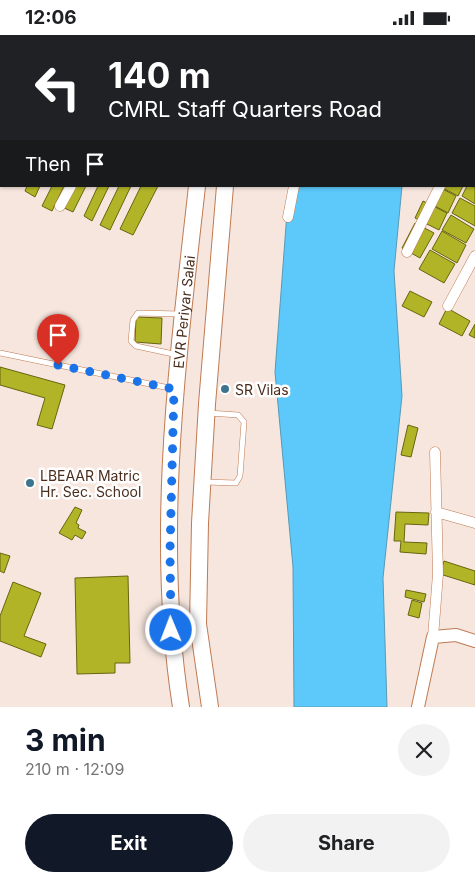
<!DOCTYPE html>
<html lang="en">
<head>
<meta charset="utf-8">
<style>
	body { margin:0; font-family:Inter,sans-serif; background:#f2f2f2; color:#202124; height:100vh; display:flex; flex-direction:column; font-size:19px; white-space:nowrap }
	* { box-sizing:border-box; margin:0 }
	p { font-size:16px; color:#757577 }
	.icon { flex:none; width:28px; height:28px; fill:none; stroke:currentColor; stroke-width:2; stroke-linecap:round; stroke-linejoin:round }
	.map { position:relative; height:672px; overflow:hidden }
	.side { display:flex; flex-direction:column; background:#fff; flex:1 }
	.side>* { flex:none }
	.banner { position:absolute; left:0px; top:0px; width:475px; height:152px; box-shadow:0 1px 4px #0004; background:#202124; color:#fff; overflow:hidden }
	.pin { position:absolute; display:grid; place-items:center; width:42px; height:42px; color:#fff; margin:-51px -21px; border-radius:50% 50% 50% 0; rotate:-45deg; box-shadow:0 0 5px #0007 }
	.pin .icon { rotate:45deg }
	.me { position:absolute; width:55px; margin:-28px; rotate:359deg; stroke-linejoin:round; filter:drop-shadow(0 0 4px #0008) }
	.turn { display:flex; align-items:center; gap:18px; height:105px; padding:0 25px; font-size:22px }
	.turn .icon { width:65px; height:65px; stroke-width:2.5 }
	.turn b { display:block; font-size:35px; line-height:42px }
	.then { display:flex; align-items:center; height:48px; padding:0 25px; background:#0003; gap:10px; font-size:19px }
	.round { display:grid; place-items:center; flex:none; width:52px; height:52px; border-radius:26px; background:#f2f2f2 }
	.headline { display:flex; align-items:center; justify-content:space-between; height:85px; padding:0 25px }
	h1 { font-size:30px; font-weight:700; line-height:38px; color:#111827 }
	.cta { display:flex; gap:10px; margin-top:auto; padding:10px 25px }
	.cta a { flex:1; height:58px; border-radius:30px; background:#111827; color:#fff; font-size:20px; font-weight:700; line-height:58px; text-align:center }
	.cta a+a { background:#f2f2f2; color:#202124 }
	.status { display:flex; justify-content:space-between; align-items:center; height:35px; padding:0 25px; background:#fff; direction:ltr }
	.status svg { height:14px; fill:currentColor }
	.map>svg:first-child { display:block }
</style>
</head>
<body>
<div class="status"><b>12:06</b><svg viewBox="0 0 49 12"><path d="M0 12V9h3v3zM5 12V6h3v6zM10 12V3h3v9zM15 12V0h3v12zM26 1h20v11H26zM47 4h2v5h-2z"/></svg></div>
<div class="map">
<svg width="475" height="672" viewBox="0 0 475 672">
	<rect width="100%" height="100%" fill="#f6e6de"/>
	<path fill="#5cc9fa" stroke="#579ab7" d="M321,0H438L320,1Z
		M289,151H402L394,236L402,361L383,543L387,672H294L293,532L275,337Z"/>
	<path fill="#b2b427" stroke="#65660e" d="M27,151H40L35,162L25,156Z
		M52,151H64L52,176L42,171Z
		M73,151H86L73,177L62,172Z
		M98,151H109L92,186L84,181Z
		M119,151H131L110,195L100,190Z
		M141,151H158L133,200L120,194Z
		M437,151L456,161L448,178L433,170Z
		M439,151H463L458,161Z
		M467,151L475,152V169L462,161Z
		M460,163L475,171V191L452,178Z
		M423,166L447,178L439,195L415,183Z
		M451,180L474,194L466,208L442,195Z
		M415,188L434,198L420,223L402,213Z
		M442,196L466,210L457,228L432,214Z
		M430,215L455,229L444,248L419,234Z
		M410,256L432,267L424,282L402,271Z
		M447,273L470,286L462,301L439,289Z
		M136,282L162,283L161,309L135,307Z
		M475,289V303L469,300Z
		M0,332L65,350L52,394L37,390L45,363L0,350Z
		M408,390L418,393L411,422L401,420Z
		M75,472L82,475L76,488L79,490L78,493L86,497L82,504L75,500L72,505L59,498Z
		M396,477L429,478L428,490L405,489L404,507L427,508L426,519L400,517L401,506H394Z
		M0,518L10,521L4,538L0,536Z
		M444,526L475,536V550L440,539Z
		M128,541L130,628H115V638L77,639L75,543Z
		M13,547L41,558L24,601L46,609L41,622L0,606V581Z
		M406,555L426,559L424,567L405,562Z
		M412,565L422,568L419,583L408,580Z"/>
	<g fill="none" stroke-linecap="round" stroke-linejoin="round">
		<defs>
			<path id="service" d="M9,0L12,1
				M0,132L1,130
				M0,318L174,354
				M178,320L136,311L131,306L133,285L138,278L180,279
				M205,447L236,448L240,441L244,387L238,380L209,378"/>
			<path id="minor" d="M323,1L324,0
				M474,84L475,81
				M60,171L71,151
				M288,182L294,151
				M407,217L440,151
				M448,271L475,221
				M436,477L475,488
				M433,602L438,539L435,417"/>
			<path id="tertiary" d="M418,672L433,602L456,600L475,606"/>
			<g id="primary">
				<path d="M216,1V0"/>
				<path d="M240,1V0"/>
				<path id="s1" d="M181,672C154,501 178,322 197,151"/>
				<path d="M210,672L198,589L200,488L207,369L225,151"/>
			</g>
		</defs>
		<use href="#service" stroke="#bf7a52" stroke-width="6"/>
		<use href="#minor" stroke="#bf7a52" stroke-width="11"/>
		<use href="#tertiary" stroke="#bf7a52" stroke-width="14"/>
		<use href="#primary" stroke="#bf7a52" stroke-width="18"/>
		<use href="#service" stroke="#fff" stroke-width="5"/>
		<use href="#minor" stroke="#fff" stroke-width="10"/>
		<use href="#tertiary" stroke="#fff" stroke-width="12"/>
		<use href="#primary" stroke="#fff" stroke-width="16"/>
	</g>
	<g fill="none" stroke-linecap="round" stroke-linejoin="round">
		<path stroke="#1a73e8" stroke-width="9" stroke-dasharray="0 16.2" d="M58,330L174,354L170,516L171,595"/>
	</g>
	<g fill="#3d758f" stroke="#fff" stroke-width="2">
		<circle cx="225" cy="354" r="5"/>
		<circle cx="30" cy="448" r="5"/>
	</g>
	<g text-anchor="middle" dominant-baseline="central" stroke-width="5" stroke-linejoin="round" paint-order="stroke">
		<g font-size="14" fill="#4a2d1c" stroke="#fff">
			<text stroke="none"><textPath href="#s1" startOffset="396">EVR Periyar Salai</textPath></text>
		</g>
		<g font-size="14" fill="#4a2d1c" stroke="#fff" text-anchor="start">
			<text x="235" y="354">SR Vilas</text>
			<text x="40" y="440">LBEAAR Matric<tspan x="40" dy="16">Hr. Sec. School</tspan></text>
		</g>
	</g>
</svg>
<div class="pin" style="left:58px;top:330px;background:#d93025"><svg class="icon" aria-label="arrive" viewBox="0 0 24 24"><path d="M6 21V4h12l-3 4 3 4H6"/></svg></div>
<svg class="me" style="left:171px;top:595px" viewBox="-20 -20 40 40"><circle r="17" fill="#1a73e8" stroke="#fff" stroke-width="3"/><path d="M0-11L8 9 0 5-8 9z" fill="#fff"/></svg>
<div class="banner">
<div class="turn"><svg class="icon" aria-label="left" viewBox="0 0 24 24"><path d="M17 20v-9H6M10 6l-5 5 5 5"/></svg><div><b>140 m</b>CMRL Staff Quarters Road</div></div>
<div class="then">Then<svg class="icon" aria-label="arrive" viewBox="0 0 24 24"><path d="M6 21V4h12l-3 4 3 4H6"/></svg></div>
</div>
</div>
<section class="side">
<div class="headline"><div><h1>3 min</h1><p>210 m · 12:09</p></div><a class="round"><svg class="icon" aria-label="close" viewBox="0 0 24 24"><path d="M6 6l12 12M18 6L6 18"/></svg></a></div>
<div class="cta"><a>Exit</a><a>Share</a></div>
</section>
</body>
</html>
